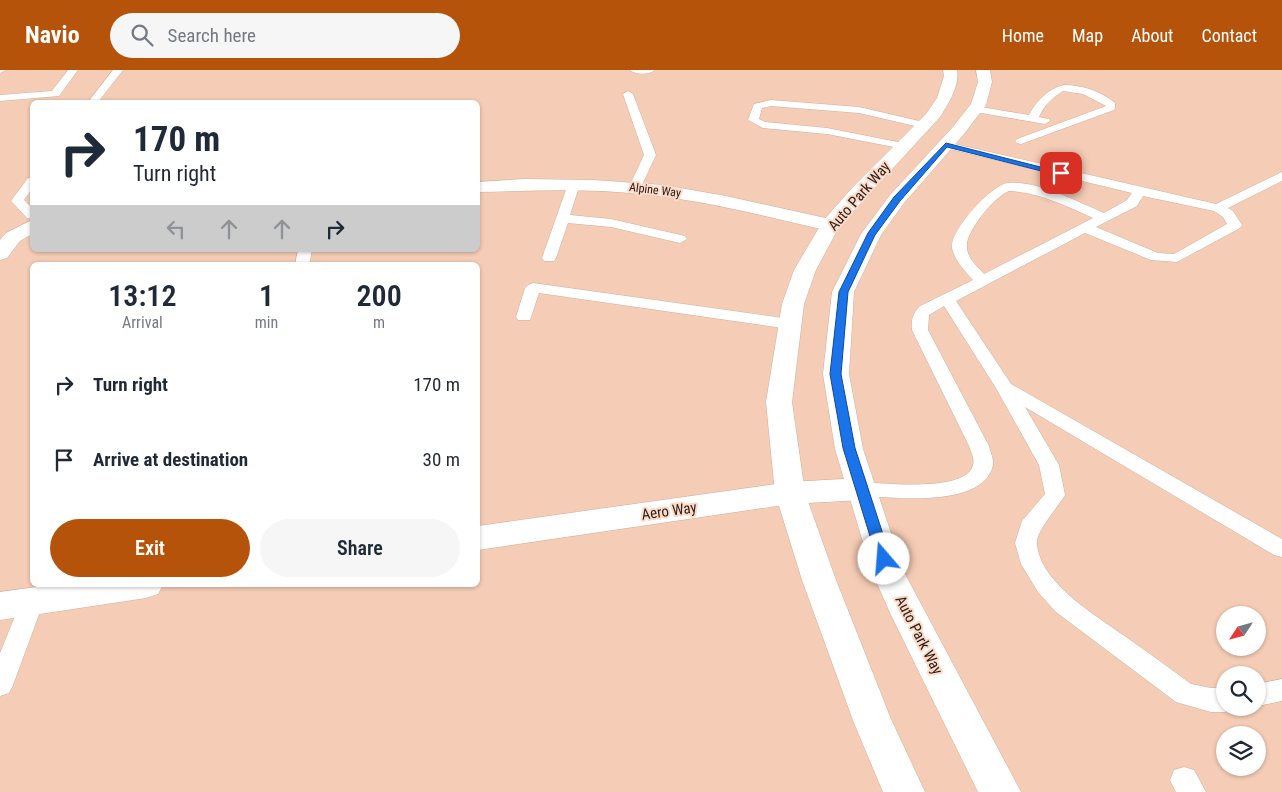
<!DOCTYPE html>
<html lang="en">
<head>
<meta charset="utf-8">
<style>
	body { margin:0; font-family:"Roboto Condensed",sans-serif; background:#f6f6f7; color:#1f2937; height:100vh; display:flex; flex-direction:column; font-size:19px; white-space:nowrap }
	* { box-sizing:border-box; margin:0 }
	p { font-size:16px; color:#747a83 }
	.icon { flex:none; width:28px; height:28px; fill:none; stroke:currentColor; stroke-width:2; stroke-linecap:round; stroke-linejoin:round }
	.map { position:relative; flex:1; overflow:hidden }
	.panel { position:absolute; left:30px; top:192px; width:450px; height:325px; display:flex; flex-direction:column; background:#fff; border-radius:8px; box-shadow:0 1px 4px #0004 }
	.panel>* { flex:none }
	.hud { position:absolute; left:30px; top:30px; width:450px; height:152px; border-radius:8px; box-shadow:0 1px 4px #0004; background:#fff; color:#1f2937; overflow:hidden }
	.needle { width:32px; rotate:234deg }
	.buttons { position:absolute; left:1216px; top:536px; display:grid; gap:10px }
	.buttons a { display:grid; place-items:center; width:50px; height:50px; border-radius:50%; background:#fff; box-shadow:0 1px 4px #0004; font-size:25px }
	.pin { position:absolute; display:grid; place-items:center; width:42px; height:42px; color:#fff; margin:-21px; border-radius:10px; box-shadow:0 2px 8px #0006 }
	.me { position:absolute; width:55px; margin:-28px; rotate:342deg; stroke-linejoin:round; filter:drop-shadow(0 0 4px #0008) }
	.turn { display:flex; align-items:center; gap:18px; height:105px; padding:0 20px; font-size:22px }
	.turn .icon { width:65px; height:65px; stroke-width:2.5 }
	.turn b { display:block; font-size:35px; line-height:42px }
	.lanes { display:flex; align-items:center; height:48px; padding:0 20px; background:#0003; justify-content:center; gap:25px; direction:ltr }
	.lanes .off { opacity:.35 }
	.eta { display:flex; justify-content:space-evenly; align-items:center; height:85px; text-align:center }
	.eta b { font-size:30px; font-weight:600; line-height:35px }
	.action { display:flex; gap:10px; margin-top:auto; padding:10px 20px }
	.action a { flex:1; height:58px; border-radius:30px; background:#b45309; color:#fff; font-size:20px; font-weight:600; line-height:58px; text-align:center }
	.action a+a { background:#f6f6f7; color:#1f2937 }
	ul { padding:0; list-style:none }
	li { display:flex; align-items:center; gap:15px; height:75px; padding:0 20px }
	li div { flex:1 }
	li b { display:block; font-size:19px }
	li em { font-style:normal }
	header { display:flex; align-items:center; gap:30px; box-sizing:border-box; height:70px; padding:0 25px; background:#b45309; color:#fff }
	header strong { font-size:24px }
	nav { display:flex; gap:28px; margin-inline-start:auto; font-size:18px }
	.search { width:350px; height:45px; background:#f6f6f7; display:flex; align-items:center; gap:12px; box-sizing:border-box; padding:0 18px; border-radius:28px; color:#747a83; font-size:19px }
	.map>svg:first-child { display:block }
</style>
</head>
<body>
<header>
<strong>Navio</strong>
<div class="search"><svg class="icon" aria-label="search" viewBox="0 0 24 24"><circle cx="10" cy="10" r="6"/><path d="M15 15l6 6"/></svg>Search here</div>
<nav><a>Home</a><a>Map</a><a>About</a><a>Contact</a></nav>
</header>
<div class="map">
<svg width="1282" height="722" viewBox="0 0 1282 722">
	<rect width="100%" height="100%" fill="#fcdac7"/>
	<path fill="#f5ccb5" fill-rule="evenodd" d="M0,0H1282V722H0ZM32,32H478V180H32ZM32,195H478V515H32ZM1225,545H1258V578H1225ZM1225,605H1258V638H1225ZM1225,665H1258V698H1225Z"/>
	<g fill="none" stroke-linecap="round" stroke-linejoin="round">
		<defs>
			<path id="service" d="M0,0H6L0,3Z
				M68,0H78L59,26L0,31V25L52,21Z
				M113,0H123L98,32H88Z
				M630,0H655C649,5 636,5 630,0Z
				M1064,15C1082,15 1101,21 1115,33V38L1114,40L1021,74L1017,73L1015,71L1017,69L1106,36L1083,24L1063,21C1052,28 1044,35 1039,47L1049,49L1050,51L1045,54L975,42L970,39L975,36L1029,45C1037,30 1048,19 1064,15Z
				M628,21L633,24L656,85L641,117L635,121L629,117L644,85L623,24Z
				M771,30L859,37L928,53L929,55L924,58L859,43L771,36L762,38L759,49L765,52L827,58L908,74L910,76L904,79L827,64L763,58L748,50L754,34Z
				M946,72L1216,134L1282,102V111L1228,138L1233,141L1242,155L1240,158L1177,192L1151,190L1085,163L956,231L1011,314L1282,469V487L1274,485L1025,337L1059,395L1065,425C1058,437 1036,461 1037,473C1039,513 1097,546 1126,567C1148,583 1170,598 1191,614L1211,618H1225V638H1234L1225,642H1211L1176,632L1056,542L1038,522L1021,494L1015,473L1022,451L1045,424L1039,395L996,318L944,236L929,245L928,260L989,376C990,382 994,389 993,395C983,439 894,427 861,426L854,424L851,419L854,414L861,412C883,413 966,423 973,395C975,389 971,382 969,376L912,260C911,250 913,243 920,236L973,210C965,201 954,190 952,178C950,160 991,115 1008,113C1036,110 1078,132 1104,143L1127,130L1132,123L942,77L940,75L942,73ZM1009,121C1039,122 1066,136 1093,148L984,204C977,196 968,189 967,178C964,163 995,126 1009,121ZM1143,126L1214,141L1223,147L1227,154L1174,184L1158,183L1096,157L1137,136Z
				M32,107V119L24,130L32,138V149L27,148L11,131L28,108Z
				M574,110L580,114L570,145L611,149L685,166L687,169L680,173L611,157L568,153L556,188L554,191H544L542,188L568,114Z
				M298,180H312L309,195H295Z
				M533,213L790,249L796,251L798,254L796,257L790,259L539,223L530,250H518L516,247L525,218L528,215Z
				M32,522L40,524L44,531L13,615L9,623L0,626V583L24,524Z
				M1282,609V631L1258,636V614Z
				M1184,697L1194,700L1206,722H1176L1170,710L1174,700Z"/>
			<path id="tertiary" d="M524,109L594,110L663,115L726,126L830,149L837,151L840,155L837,159L830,161C767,147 705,130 640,124C586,118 532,121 478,122V112Z
				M32,150V164L20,171L7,188L0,190V170L6,163Z
				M861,408L871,412L876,419L871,426L861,430L790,434L478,480V456L790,412Z
				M51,515H163L158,524L146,528L0,550V522Z"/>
			<path id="secondary" d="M943,0H957C960,16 948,34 940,47L839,157L816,200L804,234L792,332L805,423L836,510L891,649L925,722H883L854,653L802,510L775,423L766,332L782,234L794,200L823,151L853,117L926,44L937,28L944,6Z
				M976,0H990L992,12L986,35L964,64L904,133L881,165L854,222L849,304L863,379L904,502L1021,722H978L891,545L872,502L835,379L823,304L832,222L861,164L890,125L952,58L971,34L978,12Z"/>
		</defs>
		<use href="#service" stroke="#d2b19f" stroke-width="1"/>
		<use href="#tertiary" stroke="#d2b19f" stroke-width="1"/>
		<use href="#secondary" stroke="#d2b19f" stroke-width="1"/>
		<use href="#service" fill="#fff" fill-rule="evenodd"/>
		<use href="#tertiary" fill="#fff" fill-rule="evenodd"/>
		<use href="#secondary" fill="#fff" fill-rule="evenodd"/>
	</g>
	<path fill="#1a73e8" stroke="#114b97" d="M946,73L1064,103L1061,106L947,77L900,131L875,165L848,222L841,304L855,378L891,489L889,493L884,495L879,493L877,489L843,378L830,304L839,222L868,163L894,127Z"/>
	<g text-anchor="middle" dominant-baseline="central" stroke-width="4" stroke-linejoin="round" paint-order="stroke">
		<g font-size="12" fill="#2f221c" stroke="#fcdac7">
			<text transform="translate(655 120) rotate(7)">Alpine Way</text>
		</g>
		<g font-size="15" fill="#2f221c" stroke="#fcdac7">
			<text transform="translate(859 126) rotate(-49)">Auto Park Way</text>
			<text transform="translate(669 441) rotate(-8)">Aero Way</text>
			<text transform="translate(919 565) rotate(63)">Auto Park Way</text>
		</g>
	</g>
</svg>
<div class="buttons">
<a><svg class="needle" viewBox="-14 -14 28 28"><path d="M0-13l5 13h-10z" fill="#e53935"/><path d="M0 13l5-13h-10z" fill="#747a83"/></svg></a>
<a><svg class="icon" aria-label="search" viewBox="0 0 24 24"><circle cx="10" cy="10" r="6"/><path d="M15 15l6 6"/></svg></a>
<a><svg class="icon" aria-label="layers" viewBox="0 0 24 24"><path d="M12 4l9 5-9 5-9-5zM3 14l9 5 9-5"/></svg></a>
</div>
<div class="pin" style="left:1061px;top:103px;background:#d93025"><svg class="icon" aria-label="arrive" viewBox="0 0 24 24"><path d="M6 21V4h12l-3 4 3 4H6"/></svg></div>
<svg class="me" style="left:884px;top:489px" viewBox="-20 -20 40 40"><circle r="19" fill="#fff"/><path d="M0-13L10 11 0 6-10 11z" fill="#1a73e8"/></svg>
<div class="hud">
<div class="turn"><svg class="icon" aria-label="right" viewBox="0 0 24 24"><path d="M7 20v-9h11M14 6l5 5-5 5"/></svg><div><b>170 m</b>Turn right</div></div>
<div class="lanes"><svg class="icon off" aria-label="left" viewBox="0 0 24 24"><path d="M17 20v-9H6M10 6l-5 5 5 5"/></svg><svg class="icon off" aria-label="ahead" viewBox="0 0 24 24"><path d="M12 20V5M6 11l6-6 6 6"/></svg><svg class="icon off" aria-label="ahead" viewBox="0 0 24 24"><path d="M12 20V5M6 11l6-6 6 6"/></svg><svg class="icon" aria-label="right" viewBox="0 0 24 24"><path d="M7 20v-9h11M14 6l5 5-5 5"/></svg></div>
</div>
<section class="panel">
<div class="eta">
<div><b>13:12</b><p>Arrival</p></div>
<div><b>1</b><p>min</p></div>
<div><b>200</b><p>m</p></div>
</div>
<ul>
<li><svg class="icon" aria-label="right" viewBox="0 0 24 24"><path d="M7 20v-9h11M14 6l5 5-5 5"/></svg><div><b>Turn right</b></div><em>170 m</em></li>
<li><svg class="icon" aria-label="arrive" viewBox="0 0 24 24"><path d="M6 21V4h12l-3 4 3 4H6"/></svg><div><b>Arrive at destination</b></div><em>30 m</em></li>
</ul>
<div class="action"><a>Exit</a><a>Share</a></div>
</section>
</div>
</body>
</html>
